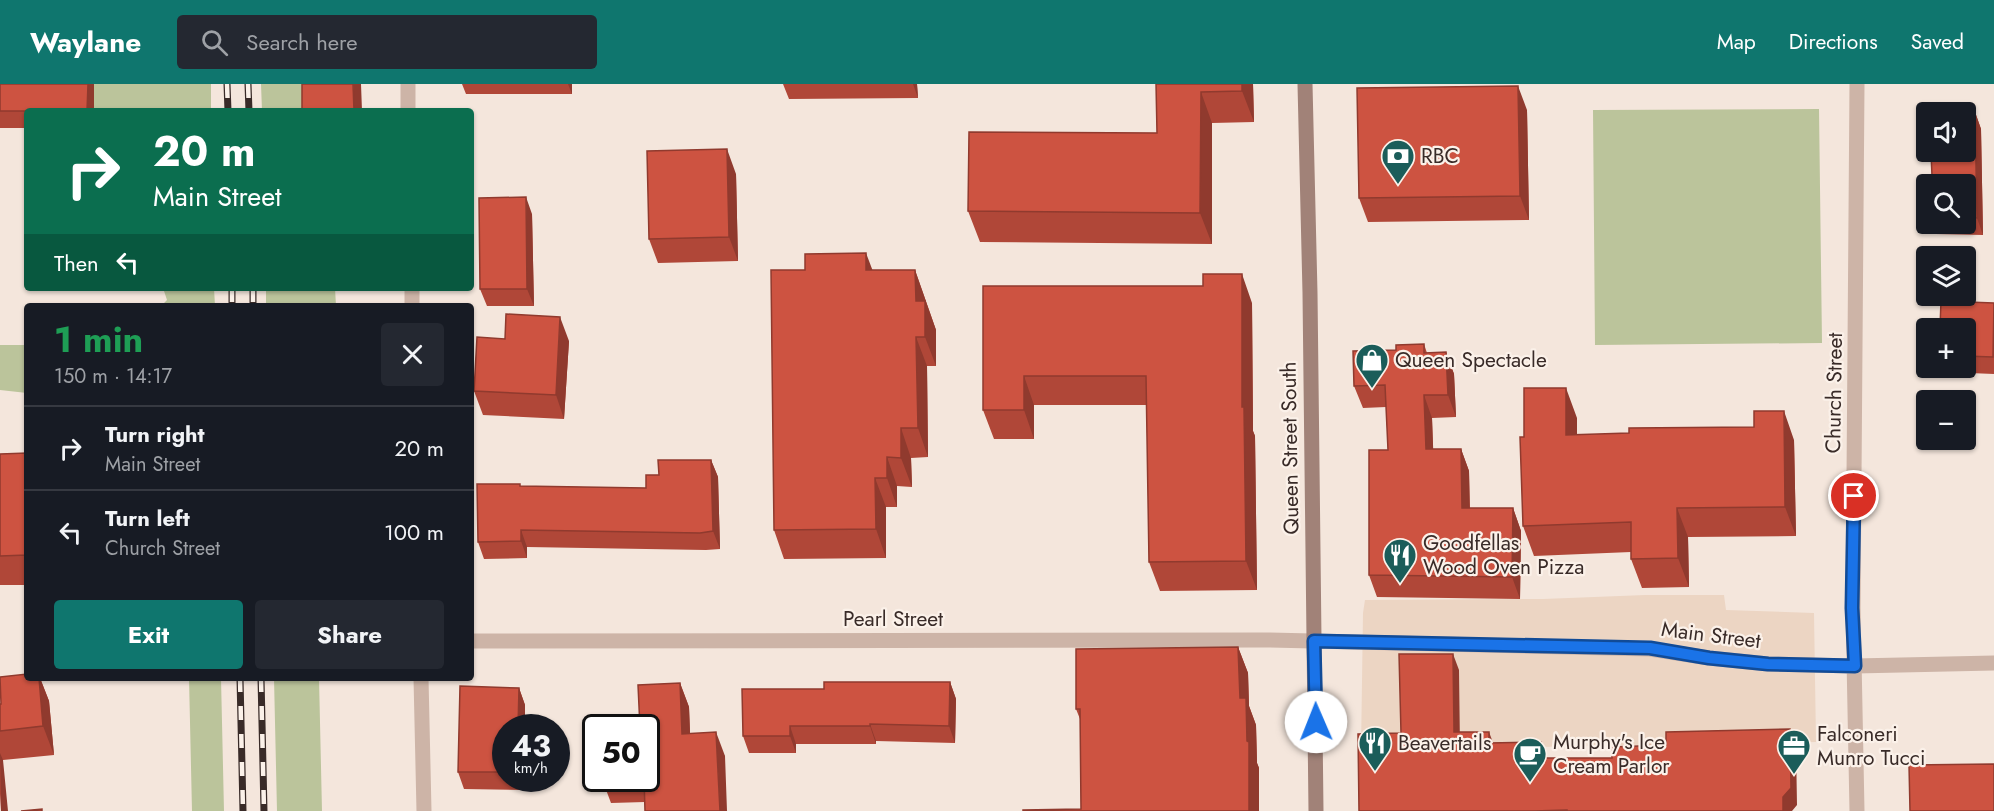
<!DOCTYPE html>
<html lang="en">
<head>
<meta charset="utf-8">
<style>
	body { margin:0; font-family:Jost,sans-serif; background:#242831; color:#f1f3f6; height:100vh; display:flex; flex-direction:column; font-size:22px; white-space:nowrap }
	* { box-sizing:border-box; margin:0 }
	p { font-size:20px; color:#9ea1a6 }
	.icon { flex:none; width:33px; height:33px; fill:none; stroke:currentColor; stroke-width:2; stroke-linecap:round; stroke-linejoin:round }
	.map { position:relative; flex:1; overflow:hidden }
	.side { position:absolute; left:24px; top:219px; width:450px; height:378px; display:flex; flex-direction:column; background:#171b24; border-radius:6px; box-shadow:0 2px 4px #0004 }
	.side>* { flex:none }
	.banner { position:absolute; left:24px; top:24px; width:450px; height:183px; border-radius:6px; box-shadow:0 2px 4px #0004; background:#0b6e4f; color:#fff; overflow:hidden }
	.tools { position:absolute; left:1916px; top:18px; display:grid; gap:12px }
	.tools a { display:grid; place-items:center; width:60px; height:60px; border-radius:6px; background:#171b24; box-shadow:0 2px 4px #0004; font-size:30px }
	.speed { position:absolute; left:492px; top:630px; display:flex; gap:12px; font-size:30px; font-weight:700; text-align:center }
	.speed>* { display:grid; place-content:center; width:78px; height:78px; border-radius:50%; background:#171b24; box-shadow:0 2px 4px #0004; line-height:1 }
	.speed small { font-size:15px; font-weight:400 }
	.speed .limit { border:3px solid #111; border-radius:9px; background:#fff; color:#111 }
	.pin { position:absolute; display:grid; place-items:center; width:51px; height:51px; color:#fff; margin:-26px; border:3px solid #fff; border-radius:50%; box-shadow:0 2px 6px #0007 }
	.me { position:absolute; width:66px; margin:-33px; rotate:359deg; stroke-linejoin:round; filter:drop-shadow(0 0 4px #0008) }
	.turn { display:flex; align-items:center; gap:21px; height:126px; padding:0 30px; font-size:27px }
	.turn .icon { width:78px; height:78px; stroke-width:2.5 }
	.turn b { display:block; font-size:42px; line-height:51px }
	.then { display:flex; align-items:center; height:57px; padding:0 30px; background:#0003; gap:12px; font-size:22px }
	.round { display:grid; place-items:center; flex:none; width:63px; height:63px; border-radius:6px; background:#242831 }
	.headline { display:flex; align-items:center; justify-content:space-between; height:102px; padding:0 30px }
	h1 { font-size:36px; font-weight:700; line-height:45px; color:#1e9e55 }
	.button { display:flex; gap:12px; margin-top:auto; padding:12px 30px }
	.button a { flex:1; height:69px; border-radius:6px; background:#0f766e; color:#fff; font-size:24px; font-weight:700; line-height:69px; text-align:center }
	.button a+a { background:#242831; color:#f1f3f6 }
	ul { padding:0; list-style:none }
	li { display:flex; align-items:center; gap:18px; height:84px; padding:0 30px; border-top:2px solid #363941 }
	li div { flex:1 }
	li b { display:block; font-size:22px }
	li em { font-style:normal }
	header { display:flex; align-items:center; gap:36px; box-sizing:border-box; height:84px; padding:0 30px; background:#0f766e; color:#fff }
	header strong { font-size:28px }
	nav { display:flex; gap:33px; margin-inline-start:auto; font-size:21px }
	.search { width:420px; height:54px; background:#242831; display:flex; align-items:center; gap:15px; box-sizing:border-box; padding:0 21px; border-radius:6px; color:#9ea1a6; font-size:22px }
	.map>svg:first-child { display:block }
</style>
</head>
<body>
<header>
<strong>Waylane</strong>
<div class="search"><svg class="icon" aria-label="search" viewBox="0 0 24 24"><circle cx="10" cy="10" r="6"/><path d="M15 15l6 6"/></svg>Search here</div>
<nav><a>Map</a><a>Directions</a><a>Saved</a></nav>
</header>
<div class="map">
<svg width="1994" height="727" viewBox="0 0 1994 727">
	<rect width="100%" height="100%" fill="#f4e6dc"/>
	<path fill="#bbc49b" d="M94,0H211V27H94Z
		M261,0H306L307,27H262Z
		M1819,25L1822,259L1595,261L1593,26Z
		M163,204H214L215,222H161L167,216Z
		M266,204H335L336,222H266Z
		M0,261H27V309L0,306Z
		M189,594H221L224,727H192Z
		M274,594H319L322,727H277Z"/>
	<path fill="#ecd5c3" d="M1645,511H1724L1726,526L1814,529L1816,658L1361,666L1363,529L1365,516L1543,515Z"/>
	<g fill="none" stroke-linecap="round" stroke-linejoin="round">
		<path stroke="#cdb4a7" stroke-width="15" d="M408,0V27
			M412,204V222
			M471,557L1267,556L1650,565L1709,574L1768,580L1855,582
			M421,594L424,727
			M1857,727L1853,524L1857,0"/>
		<path stroke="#cdb4a7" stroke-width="15" d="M1855,582L1994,579"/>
		<path stroke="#a18278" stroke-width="15" d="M1305,0L1310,209L1316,727"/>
		<defs>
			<path id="rail" d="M227,0L228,27
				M248,0L249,27
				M232,204V222
				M253,204V222
				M240,594L243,727
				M261,594L264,727"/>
		</defs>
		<use href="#rail" stroke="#392b28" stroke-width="7"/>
		<use href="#rail" stroke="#fbf1e9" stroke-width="4.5" stroke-dasharray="14" stroke-linecap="butt"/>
	</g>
	<path fill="#b04738" d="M0,0H94V27H27V44H0Z
		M462,0H572V10H466Z
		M783,0H917L918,14L789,15Z
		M1156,0H1253L1254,38L1212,39V160L980,158L968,127L1157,49Z
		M1527,26L1529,136L1368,138L1359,114Z
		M1975,28L1981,45L1983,151L1936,150L1932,140H1965V100L1932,92Z
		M736,90L738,177L658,179L649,155Z
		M532,130L534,222H487L480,205Z
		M805,186H915L936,246V282H927L928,373L911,374L912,403L897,402V423H886V474L784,475L774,446Z
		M983,202L1252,219L1253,347L1255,352L1257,506L1160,507L1149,478L1147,321H1034V355H994L983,326Z
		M1994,219V290L1945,288L1943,284H1965V244Z
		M569,257L564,335L483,331L474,307Z
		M1424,260L1427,269L1446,268L1454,290L1456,333L1432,334L1433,365H1461L1469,387L1470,424H1513L1521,447L1520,515L1377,513L1369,491L1388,366L1386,323L1363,324L1354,302L1396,266Z
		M1577,334V351L1794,356L1796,452L1688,453L1689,503L1642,504L1631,475V468L1534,472L1523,442L1524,353Z
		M27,369V501H0V370Z
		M711,376L718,393L720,465L706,466L527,463V474L484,475L478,458L521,402L646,404L659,391Z
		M1238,563L1248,589L1249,622L1256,641L1257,679L1259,684L1081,725L1080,635L1076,625Z
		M27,594H40L49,617L54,671L3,676L0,727V620H1Z
		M950,598L956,615L955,659L876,657V660H796V669H749L743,652L824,605Z
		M680,599L689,623L690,649L725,672L645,718L611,719L602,695L646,694Z
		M519,604L525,621V644H506V694H524V706L464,705L458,688Z"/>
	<path fill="#903a2e" d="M88,0H94V27H87Z
		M353,0H361L362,27H354Z
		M568,0H572V10Z
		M913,0H917L918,14Z
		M1242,0H1253L1254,38L1242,7Z
		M1518,2L1527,26L1529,136L1520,112Z
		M1201,8L1212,39V160L1200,129Z
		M1975,28L1981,45L1983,151L1977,134Z
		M727,65L736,90L738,177L729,153Z
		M526,113L532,130L534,222L527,205Z
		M866,169L877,198L866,186Z
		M915,186L936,246V282L925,253L916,217Z
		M1242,190L1252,219L1253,347L1255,352L1257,506L1246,477L1242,323Z
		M560,233L569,257L564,335L556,311Z
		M916,253L927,282L928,373L918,344Z
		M1446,268L1454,290L1456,333L1448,311Z
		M1024,292L1034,321V355L1024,326Z
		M1566,304L1577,334V381L1566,351Z
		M1424,311L1432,334L1434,387L1426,365Z
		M1784,327L1794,356L1796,452L1785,423Z
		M901,344L911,374L912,403L901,374Z
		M1461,365L1469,387L1470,447L1462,424Z
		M887,373L897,402V423L887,394Z
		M711,376L718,393L720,465L713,447Z
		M875,394L886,423V474L876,445Z
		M1513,424L1521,447L1520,515L1512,493Z
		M1677,424L1688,453L1689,503L1678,474Z
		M521,446L527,463V474L521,457Z
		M1238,563L1248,589L1249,622L1256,641L1257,679L1259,684V727H1249L1247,657L1240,614Z
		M1453,570L1459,586L1460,665L1454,648Z
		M39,594H40L49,617L54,671L43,642Z
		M950,598L956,615L955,659L949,642Z
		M680,599L689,623L691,674L682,650Z
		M519,604L525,621V644H518Z
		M870,640L876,657V660L870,642Z
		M790,642L796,660V669L790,652Z
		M1790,645L1796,662L1797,721L1792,727H1783V713Z
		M716,648L725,672L727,727H720Z
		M1489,648L1495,664L1489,659Z
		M1541,658L1547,674H1541Z
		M0,669L3,676L8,727H1Z
		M520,694H524V706Z"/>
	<path fill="#cd5341" stroke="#903a2e" stroke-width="1.5" d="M0,0H88L87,27H0Z
		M302,0H353L354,27H302Z
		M1156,0H1242V7L1201,8L1200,129L968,127L969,48L1157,49Z
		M1518,2L1520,112L1359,114L1357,4Z
		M1951,28H1975L1977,134L1965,133V100H1929V92H1932L1931,68H1965V28Z
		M727,65L729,153L649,155L647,67Z
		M526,113L527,205H480L479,114Z
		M866,169V186H915L916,217H925V253H916L918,344H901V374L887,373V394H875L876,445L774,446L771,186H805V170Z
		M1203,190H1242V323H1244L1246,477L1149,478L1146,292H1024V326H983V202H1203Z
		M1941,217L1994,219L1993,273L1965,272V244H1940Z
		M506,230L560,233L556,311L474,307L477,253L505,255Z
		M1424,260V269L1446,268L1448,311H1424L1426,365H1461L1462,424H1513L1512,493L1369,491V366H1388L1385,301L1354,302L1353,267L1396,266V261Z
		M1524,304H1566V351L1629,349V344L1754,343V327H1784L1785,423L1677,424L1678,474L1631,475V438L1523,442L1520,353H1524Z
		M27,369V471L0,472V370Z
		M658,376H711L713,447L700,449L521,446V457L478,458L477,400H520V402L646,404V391H659Z
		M1238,563L1240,614H1246L1247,657L1249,658V727H1023V726L1081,725L1080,625H1076V565Z
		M1399,570H1453L1454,648H1489V659L1541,658V674H1612V663L1666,661V648L1790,645L1791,704L1783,713V727H1567V726L1533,727H1359L1358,650L1401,649Z
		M27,590V594H39L43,642L0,647V620H1L0,593Z
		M824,598H950L949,642L870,640V642H790V652H743L742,605H824Z
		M680,599L682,650L716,648L720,727H645L644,694H646V644H640L638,601Z
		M460,602L519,604L518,644H506V688H458Z
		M1994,680V727H1910L1909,681Z
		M42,725V727H21Z"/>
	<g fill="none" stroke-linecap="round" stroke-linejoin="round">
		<defs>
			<path id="route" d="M1316,638L1314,557L1650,564L1709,574L1768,580L1855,582L1852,524L1854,412"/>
		</defs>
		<use href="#route" stroke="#114b97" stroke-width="15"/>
		<use href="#route" stroke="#1a73e8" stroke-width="10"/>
	</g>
	<defs>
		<symbol id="bank-pin" viewBox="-11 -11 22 30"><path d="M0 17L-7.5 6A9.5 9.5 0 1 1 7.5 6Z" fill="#1b5d5a" stroke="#fbf1e9"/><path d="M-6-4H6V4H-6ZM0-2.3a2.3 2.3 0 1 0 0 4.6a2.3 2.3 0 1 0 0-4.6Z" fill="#fff"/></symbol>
		<symbol id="shop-pin" viewBox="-11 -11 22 30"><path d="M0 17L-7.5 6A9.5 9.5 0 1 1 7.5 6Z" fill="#1b5d5a" stroke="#fbf1e9"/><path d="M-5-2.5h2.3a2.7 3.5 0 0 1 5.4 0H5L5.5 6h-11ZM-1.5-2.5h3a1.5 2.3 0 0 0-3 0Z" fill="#fff"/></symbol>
		<symbol id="restaurant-pin" viewBox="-11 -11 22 30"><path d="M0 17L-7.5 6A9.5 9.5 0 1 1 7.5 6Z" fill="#1b5d5a" stroke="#fbf1e9"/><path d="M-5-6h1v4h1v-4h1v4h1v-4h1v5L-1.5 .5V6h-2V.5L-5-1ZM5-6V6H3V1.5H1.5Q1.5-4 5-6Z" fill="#fff"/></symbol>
		<symbol id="office-pin" viewBox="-11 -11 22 30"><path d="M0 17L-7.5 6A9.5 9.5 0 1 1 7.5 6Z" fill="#1b5d5a" stroke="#fbf1e9"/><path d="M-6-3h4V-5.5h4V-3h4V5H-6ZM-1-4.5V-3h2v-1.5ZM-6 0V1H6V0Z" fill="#fff"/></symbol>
		<symbol id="cafe-pin" viewBox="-11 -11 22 30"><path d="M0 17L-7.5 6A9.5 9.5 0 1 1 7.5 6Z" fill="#1b5d5a" stroke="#fbf1e9"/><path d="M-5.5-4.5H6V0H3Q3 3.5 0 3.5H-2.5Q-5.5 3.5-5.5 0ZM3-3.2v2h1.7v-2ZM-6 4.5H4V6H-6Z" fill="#fff"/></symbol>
	</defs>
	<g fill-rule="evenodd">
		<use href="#bank-pin" x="1379" y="53" width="38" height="52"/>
		<use href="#shop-pin" x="1353" y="257" width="38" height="52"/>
		<use href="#restaurant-pin" x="1381" y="452" width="38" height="52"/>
		<use href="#restaurant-pin" x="1356" y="640" width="38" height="52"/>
		<use href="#office-pin" x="1775" y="643" width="38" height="52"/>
		<use href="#cafe-pin" x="1511" y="651" width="38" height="52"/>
	</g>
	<g text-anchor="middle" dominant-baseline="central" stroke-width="4.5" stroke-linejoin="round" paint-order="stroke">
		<g font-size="21" fill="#392b28" stroke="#fbf1e9" text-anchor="start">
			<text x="1421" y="72">RBC</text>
			<text x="1395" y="276">Queen Spectacle</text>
			<text x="1423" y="459">Goodfellas<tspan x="1423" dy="24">Wood Oven Pizza</tspan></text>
			<text x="1817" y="650">Falconeri<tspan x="1817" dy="24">Munro Tucci</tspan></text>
			<text x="1553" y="658">Murphy's Ice<tspan x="1553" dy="24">Cream Parlor</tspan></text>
			<text x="1398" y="659">Beavertails</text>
		</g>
		<g font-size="21" fill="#392b28" stroke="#fbf1e9">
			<text transform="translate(1834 309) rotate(-89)">Church Street</text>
			<text transform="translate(1290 364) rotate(-91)">Queen Street South</text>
			<text x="893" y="535">Pearl Street</text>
			<text transform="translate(1711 551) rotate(7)">Main Street</text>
		</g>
	</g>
</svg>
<div class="tools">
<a><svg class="icon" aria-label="sound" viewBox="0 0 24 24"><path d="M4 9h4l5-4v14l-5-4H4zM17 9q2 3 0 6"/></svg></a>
<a><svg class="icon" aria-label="search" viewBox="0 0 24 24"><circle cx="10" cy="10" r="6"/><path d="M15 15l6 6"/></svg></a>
<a><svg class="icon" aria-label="layers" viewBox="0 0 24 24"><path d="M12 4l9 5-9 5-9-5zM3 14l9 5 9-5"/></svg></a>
<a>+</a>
<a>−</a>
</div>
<div class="speed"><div>43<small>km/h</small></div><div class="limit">50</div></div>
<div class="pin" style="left:1854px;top:412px;background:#d93025"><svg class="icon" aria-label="arrive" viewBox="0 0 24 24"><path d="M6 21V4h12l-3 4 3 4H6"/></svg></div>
<svg class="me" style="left:1316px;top:638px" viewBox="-20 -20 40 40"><circle r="19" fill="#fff"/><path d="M0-13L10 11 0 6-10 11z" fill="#1a73e8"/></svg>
<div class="banner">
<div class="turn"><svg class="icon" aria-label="right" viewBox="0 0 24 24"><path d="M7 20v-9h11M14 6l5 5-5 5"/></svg><div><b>20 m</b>Main Street</div></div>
<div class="then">Then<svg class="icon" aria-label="left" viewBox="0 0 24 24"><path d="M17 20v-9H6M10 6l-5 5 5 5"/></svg></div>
</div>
<section class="side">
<div class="headline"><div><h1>1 min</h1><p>150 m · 14:17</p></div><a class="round"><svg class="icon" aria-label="close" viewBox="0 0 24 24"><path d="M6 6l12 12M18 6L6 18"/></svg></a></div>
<ul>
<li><svg class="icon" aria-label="right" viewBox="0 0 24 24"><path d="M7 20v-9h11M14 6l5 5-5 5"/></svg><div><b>Turn right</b><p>Main Street</p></div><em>20 m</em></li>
<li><svg class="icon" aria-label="left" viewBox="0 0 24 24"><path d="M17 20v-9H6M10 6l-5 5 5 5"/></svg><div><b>Turn left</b><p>Church Street</p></div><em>100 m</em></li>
</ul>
<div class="button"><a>Exit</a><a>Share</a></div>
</section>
</div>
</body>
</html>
